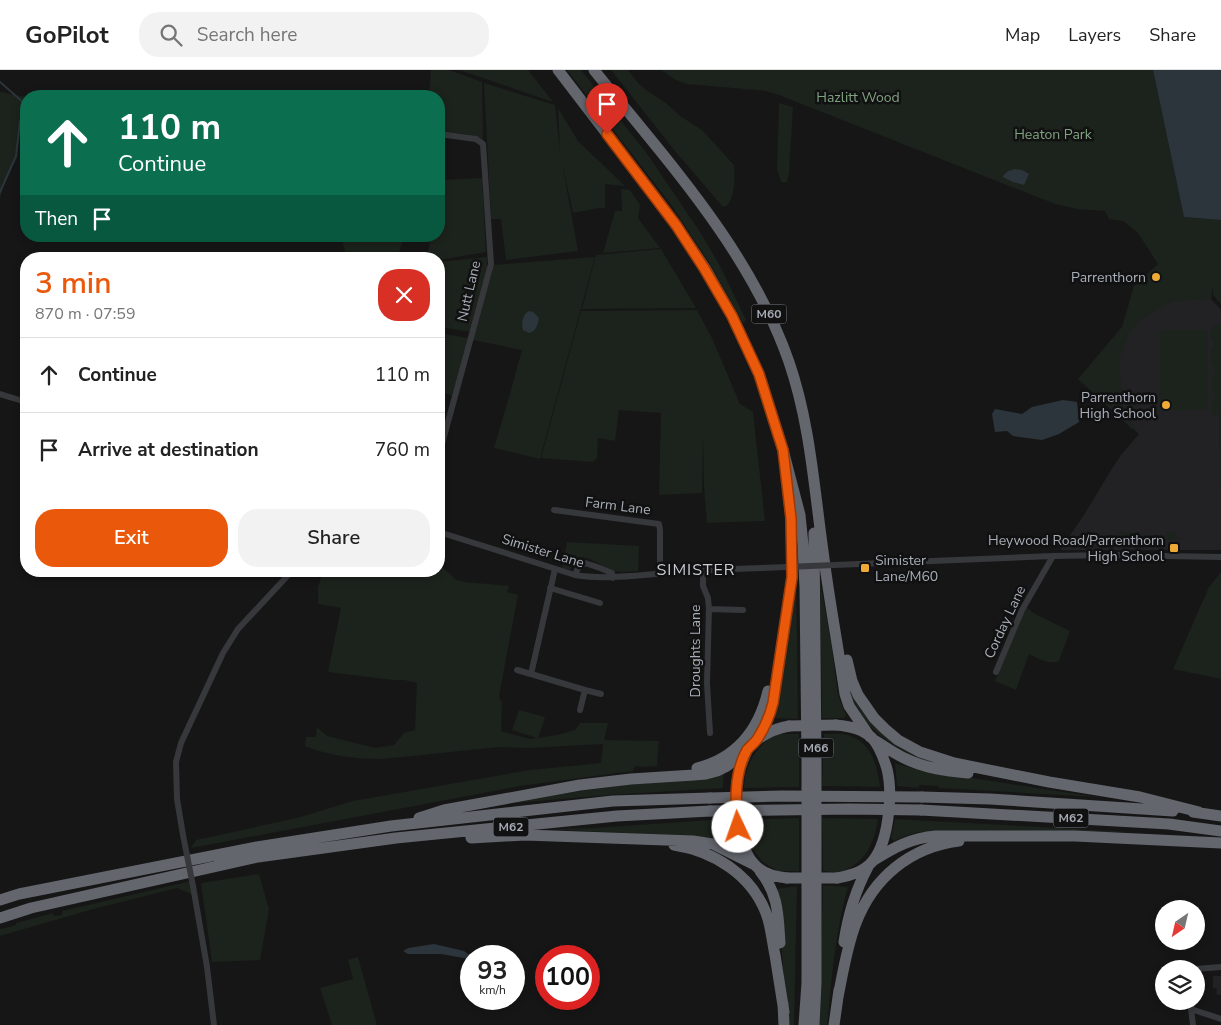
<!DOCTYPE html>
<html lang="en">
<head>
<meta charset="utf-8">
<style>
	body { margin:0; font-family:"Nunito Sans",sans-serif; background:#f2f2f2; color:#222; height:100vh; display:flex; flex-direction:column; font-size:19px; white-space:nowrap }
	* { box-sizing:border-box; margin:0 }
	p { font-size:16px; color:#767676 }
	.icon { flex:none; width:28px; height:28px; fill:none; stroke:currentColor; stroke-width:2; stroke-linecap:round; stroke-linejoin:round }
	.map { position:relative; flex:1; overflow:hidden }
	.drawer { position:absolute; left:20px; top:182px; width:425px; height:325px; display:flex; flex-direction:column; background:#fff; border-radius:20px; box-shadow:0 2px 8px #0003 }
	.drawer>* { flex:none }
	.top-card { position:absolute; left:20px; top:20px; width:425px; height:152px; border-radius:20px; box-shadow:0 2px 8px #0003; background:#0b6e4f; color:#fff; overflow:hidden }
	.needle { width:32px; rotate:214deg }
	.fabs { position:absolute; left:1155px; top:830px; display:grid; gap:10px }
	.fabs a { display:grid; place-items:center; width:50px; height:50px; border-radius:50%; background:#fff; box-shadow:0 2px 8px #0003; font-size:25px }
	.speed { position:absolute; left:460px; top:875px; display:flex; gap:10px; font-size:25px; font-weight:700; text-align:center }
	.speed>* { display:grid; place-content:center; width:65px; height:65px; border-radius:50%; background:#fff; box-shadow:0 2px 8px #0003; line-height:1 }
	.speed small { font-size:12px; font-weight:400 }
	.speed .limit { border:8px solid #d22; background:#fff; color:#111 }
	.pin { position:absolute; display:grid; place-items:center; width:42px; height:42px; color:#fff; margin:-51px -21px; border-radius:50% 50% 50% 0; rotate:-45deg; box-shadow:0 0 5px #0007 }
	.pin .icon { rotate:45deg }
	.me { position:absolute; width:55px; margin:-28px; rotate:357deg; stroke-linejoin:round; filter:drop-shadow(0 0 4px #0008) }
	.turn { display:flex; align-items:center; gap:18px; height:105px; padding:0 15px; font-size:22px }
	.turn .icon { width:65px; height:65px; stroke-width:2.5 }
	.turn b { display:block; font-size:35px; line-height:42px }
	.then { display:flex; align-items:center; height:48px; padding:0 15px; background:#0003; gap:10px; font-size:19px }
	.round { display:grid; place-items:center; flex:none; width:52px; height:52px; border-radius:20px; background:#f2f2f2 }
	.summary { display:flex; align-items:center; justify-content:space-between; height:85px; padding:0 15px }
	h1 { font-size:30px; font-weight:600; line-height:38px; color:#ea580c }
	.cta { display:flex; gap:10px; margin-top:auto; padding:10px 15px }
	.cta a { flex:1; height:58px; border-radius:20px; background:#ea580c; color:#fff; font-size:20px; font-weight:600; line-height:58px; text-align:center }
	.cta a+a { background:#f2f2f2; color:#222 }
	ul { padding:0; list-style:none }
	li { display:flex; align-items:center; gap:15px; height:75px; padding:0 15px; border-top:1px solid #e0e0e0 }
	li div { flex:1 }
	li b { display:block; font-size:19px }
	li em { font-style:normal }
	header { display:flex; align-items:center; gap:30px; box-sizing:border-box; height:70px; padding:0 25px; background:#fff; border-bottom:1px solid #e0e0e0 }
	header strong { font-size:24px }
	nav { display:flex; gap:28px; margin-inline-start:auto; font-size:18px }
	.search { width:350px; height:45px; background:#f2f2f2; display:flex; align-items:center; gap:12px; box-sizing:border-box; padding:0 18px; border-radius:20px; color:#767676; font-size:19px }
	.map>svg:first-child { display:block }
</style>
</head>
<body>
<header>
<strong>GoPilot</strong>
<div class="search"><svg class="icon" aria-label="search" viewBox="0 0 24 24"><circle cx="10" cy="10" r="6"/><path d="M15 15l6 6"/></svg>Search here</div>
<nav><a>Map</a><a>Layers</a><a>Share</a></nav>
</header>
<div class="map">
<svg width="1221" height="955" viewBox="0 0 1221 955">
	<rect width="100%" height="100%" fill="#161617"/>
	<path fill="#222224" d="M1140,216L1211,229L1221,240V480H1060L1084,445L1110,402L1121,385L1139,364L1082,306L1120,263Z
		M1213,906H1221V925L1216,924L1217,918H1213Z"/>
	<path fill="#1c221c" d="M431,0H449L482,12L483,69L471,65L439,61V26H429Z
		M459,0H528L553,32Z
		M567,0H581L648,85L702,165L720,196L746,250L743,253L710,194L672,136Z
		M611,0H628L639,14L649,22L666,33L680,46L702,60L734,95C735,109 735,123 728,135L723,137L675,81Z
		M661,0H1153L1184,147L1221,150V234L1213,225V216L1211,229L1173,231L1142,248L1129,263L1119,289L1123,341L1137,361L1132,359L1078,309L1122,257L1134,216L1158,194L1138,163L1123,151L1109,149L1105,141L1077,139L1055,134L779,25L766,21L687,14L676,10Z
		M484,13L555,35L560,82L558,38L578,71L625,116L605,114V138H599L573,143L562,92L578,181L506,190L501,149H491Z
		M0,22L26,27V38L22,45L17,88L4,112L0,130Z
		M779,33L793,37L789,102L787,112H781L777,99Z
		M482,108L486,182L439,190V189H427L430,171L405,166H439V110Z
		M621,119L630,120L640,135L638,148L660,178L603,183L615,141H622Z
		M341,166H404L397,189H347Z
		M661,179L696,238L582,239L596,185Z
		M487,187V200L471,262L439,257V192Z
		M595,187L540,389L494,378L511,320L522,280L473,270L493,195Z
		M697,240L712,268L740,334L753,342L765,451L707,453L704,417L703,368L702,423L659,425L661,343L619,340L615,371L598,368L597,388L593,392L541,388L581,241Z
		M1211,255H1221V418V415L1220,414L1219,344L1212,345V331H1214V322H1212V305L1214,304V296L1211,295V278L1214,277V270H1211Z
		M1160,260H1208V340H1160Z
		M439,263L468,268L452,326L439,320Z
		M1122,462H1133L1134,465H1167L1168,462L1173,463L1178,466L1179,470H1131L1117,463Z
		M567,472L639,476L638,501L623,502L614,501L590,489L582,487L574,490L570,500L562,498Z
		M439,494L456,510L465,512L509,516L507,522L518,525L499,626L500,629L502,632L501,661L530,669L537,668L512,660L519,640L545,647L538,668L557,665L575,660L580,653H608L604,670L659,671L657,696L643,697L635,696L633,701L520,716L191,778L196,770L297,748L353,731L530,700L601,693L603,674L530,678L500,677L382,689C357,689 329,686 305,676L306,667H316L317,657L327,666L375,678L394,675L404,663L415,660L417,613L404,610H393L328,602L341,538L318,534V517L323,501H385L407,505L408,501H439Z
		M796,501L798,649L775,648L791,546Z
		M1221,502V609L1173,599L1209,517Z
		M820,510L832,579L838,625L846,645L844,648H822Z
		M1026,537L1035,544L1070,561L1059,591C1049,595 1039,589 1029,584L1016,620L995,611Z
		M849,617L866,646L948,697C934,693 919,690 907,683C886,672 864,654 853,633C851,628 851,622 849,617Z
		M777,664H799V717L744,718C744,697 757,673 777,664Z
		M824,664C832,664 841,663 848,665C872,673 877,695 880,717L822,716Z
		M895,693L919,700L1097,727L939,718L938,716L919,715V718L897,716Z
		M724,702L723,718L609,725L514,733L513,730Z
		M799,748V801H777L763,792L751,777L746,764L743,750Z
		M822,748L878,749C875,772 864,796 839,802C834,803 828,801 823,801Z
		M726,749V756L718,761L717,768L548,759L593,758Z
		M895,749L1131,762H919L905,766L894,771L891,768Z
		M259,804L269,839L260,890L212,892L201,813Z
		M191,811L193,825L177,818L90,840L0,866V858L1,859L16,855V853L53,843L54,846L62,845V841Z
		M823,815L848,817C835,862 832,909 827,955H819Z
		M797,816L794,955H787L778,826L775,819Z
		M358,887L377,955H332L320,918L353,909L348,890Z"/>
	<path fill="#2c353b" d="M1153,0H1221V150L1184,147Z
		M1015,99L1022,100L1029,104L1024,115L1013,112L1003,107V106L1008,101Z
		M529,241L533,242L539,248C538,254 536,262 529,263L523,260C521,253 523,244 529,241Z
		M1063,330L1077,332L1079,352L1059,364L1042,370L1013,366L1007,361L995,362L992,344L995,339L1022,344L1032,337Z
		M434,874L464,881L471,886L469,889L441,884H408L403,881L408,878Z"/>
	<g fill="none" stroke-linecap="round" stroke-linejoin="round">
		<path stroke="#2c353b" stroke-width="2" d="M0,12L25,34V38L20,51L16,86L0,122"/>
		<path stroke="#37383c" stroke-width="6" d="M439,64L476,69L483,74L491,194L439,385
			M0,324L26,332
			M554,440L659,454L660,460V503
			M439,462L575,505C606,510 637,505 668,503C699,500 730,499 762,498
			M859,494L1053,486L1110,485L1221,487
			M555,499L531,604L585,620L601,624
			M703,500V516L708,528L709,539L707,613L710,663
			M575,505L578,498L585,493L600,498L612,503L613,508
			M550,518L600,533
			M709,539L743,540
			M517,600L531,604
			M996,602L1022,540L1053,486
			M580,640L585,620
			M183,765L177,729L176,692L181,673L223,583L238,559L292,501
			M193,816L207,897L214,955
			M1195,899L1221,897
			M1192,931L1191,939L1193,955
			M1191,939L1221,949"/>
		<path stroke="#63666d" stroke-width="11" d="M558,0L653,124L676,155L705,198L732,246L759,304L783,380L800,445L803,475L805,518L807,689V913L804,955
			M594,0C667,91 750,180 789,292C810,353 814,417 823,481C829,529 838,576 845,624L849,636L870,667
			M847,590L852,611L858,625L874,648L885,659L898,670L920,682L954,693L1049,712L1140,727L1199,742
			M836,655C848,656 863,659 872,668C879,676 884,689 887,699C893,724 889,777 869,795C861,803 848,806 837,808
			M757,669L766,653L773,633L792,507L791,448L788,422
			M758,669C768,662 777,658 789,656
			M874,670C884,676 893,683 904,688C924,698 946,701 968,703
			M746,683C743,690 740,697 738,705C734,729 737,777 755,795C763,804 776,807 787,808
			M697,698C737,688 759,659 768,621
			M922,727L990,729L1173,741
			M921,740L1169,754L1221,761
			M1193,742L1221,746
			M419,748L444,740L580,715L631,709L694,705L706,704L717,701L727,696L748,679
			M471,768L525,765L693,771L713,774L753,794
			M674,775C713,781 751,804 766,843C771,856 772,871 775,885C778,904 781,923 784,942
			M874,790C895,777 911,768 936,766H1075L1221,773
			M760,801C779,825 778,845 780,873
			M0,830L19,824L257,777L391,756L613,731L710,728
			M0,848L31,838L258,787L396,768L617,746L710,741
			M844,872C848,845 855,821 868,797
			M838,927C843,902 847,876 856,853C873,808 910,777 959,771
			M783,934L784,955
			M814,955L816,913V692L814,463
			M834,955L839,920"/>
		<path stroke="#37383c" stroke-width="6" d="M762,498L859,494
			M183,765L193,816"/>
		<path stroke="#63666d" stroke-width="11" d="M789,656L836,655
			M710,728L782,726L922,727
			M710,741L850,739L921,740
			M787,808H837"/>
	</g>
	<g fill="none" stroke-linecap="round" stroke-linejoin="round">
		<defs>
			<path id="route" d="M607,64L676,155L704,198L732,246L759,304L783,380L791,448L792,507L773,633C770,645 765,657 758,668C755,673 750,676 747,680C734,703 735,732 738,757"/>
		</defs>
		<use href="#route" stroke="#983908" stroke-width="12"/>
		<use href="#route" stroke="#ea580c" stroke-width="9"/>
	</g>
	<g fill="#eea937" stroke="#111112" stroke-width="2">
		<circle cx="1156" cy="207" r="5"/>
		<circle cx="1166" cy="335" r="5"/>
		<rect x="1169" y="473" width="10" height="10" rx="2.5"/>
		<rect x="860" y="493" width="10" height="10" rx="2.5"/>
	</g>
	<g text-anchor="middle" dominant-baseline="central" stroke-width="5" stroke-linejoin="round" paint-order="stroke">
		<g fill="#111112" stroke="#7b7e86" stroke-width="1">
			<rect x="751.5" y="234.5" width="35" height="19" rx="4"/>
			<rect x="798.5" y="668.5" width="35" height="19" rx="4"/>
			<rect x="1053.5" y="738.5" width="35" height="19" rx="4"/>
			<rect x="493.5" y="747.5" width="35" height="19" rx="4"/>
		</g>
		<g font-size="12" font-weight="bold" fill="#a8adb7">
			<text x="769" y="244">M60</text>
			<text x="816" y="678">M66</text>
			<text x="1071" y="748">M62</text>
			<text x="511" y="757">M62</text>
		</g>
		<g font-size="14" fill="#7fa280" stroke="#111112">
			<text x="858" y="27">Hazlitt Wood</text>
			<text x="1053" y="64">Heaton Park</text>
		</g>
		<g font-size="14" fill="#a8adb7" stroke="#111112" text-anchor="end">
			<text x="1146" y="207">Parrenthorn</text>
			<text x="1156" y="327">Parrenthorn<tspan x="1156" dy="16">High School</tspan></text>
			<text x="1164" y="470">Heywood Road/Parrenthorn<tspan x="1164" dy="16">High School</tspan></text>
			<text x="875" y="490" text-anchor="start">Simister<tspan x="875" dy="16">Lane/M60</tspan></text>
		</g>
		<g font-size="14" fill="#a8adb7" stroke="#111112">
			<text transform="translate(469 221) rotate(-77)">Nutt Lane</text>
			<text transform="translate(618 436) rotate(7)">Farm Lane</text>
			<text transform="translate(543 481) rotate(17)">Simister Lane</text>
			<text transform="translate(1005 552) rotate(-65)">Corday Lane</text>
			<text transform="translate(695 581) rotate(-90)">Droughts Lane</text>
		</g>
		<g font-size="16" letter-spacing="1" fill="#c9ccd3" stroke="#111112">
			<text x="696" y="500">SIMISTER</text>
		</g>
	</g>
</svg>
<div class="fabs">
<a><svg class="needle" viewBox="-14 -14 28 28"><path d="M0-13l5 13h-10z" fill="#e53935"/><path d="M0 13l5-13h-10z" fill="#767676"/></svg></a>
<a><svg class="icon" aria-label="layers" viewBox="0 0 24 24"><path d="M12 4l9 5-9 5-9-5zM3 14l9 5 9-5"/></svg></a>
</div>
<div class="speed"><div>93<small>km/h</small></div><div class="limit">100</div></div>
<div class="pin" style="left:607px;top:64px;background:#d93025"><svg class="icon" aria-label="arrive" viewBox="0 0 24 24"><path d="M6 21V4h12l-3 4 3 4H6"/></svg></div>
<svg class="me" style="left:738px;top:757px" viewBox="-20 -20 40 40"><circle r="19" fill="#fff"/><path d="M0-13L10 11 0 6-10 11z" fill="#ea580c"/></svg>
<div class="top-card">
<div class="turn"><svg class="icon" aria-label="ahead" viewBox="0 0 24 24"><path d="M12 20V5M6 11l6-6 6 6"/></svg><div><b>110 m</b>Continue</div></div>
<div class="then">Then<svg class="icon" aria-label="arrive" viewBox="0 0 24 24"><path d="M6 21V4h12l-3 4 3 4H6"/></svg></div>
</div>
<section class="drawer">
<div class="summary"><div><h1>3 min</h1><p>870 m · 07:59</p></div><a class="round" style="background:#d93025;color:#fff"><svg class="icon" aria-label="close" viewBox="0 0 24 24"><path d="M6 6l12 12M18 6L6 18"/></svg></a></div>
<ul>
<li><svg class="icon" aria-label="ahead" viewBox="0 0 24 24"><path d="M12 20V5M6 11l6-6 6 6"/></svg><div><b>Continue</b></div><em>110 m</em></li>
<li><svg class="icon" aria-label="arrive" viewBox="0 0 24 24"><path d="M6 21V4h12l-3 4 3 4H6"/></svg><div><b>Arrive at destination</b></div><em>760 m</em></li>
</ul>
<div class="cta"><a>Exit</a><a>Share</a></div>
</section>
</div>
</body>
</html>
